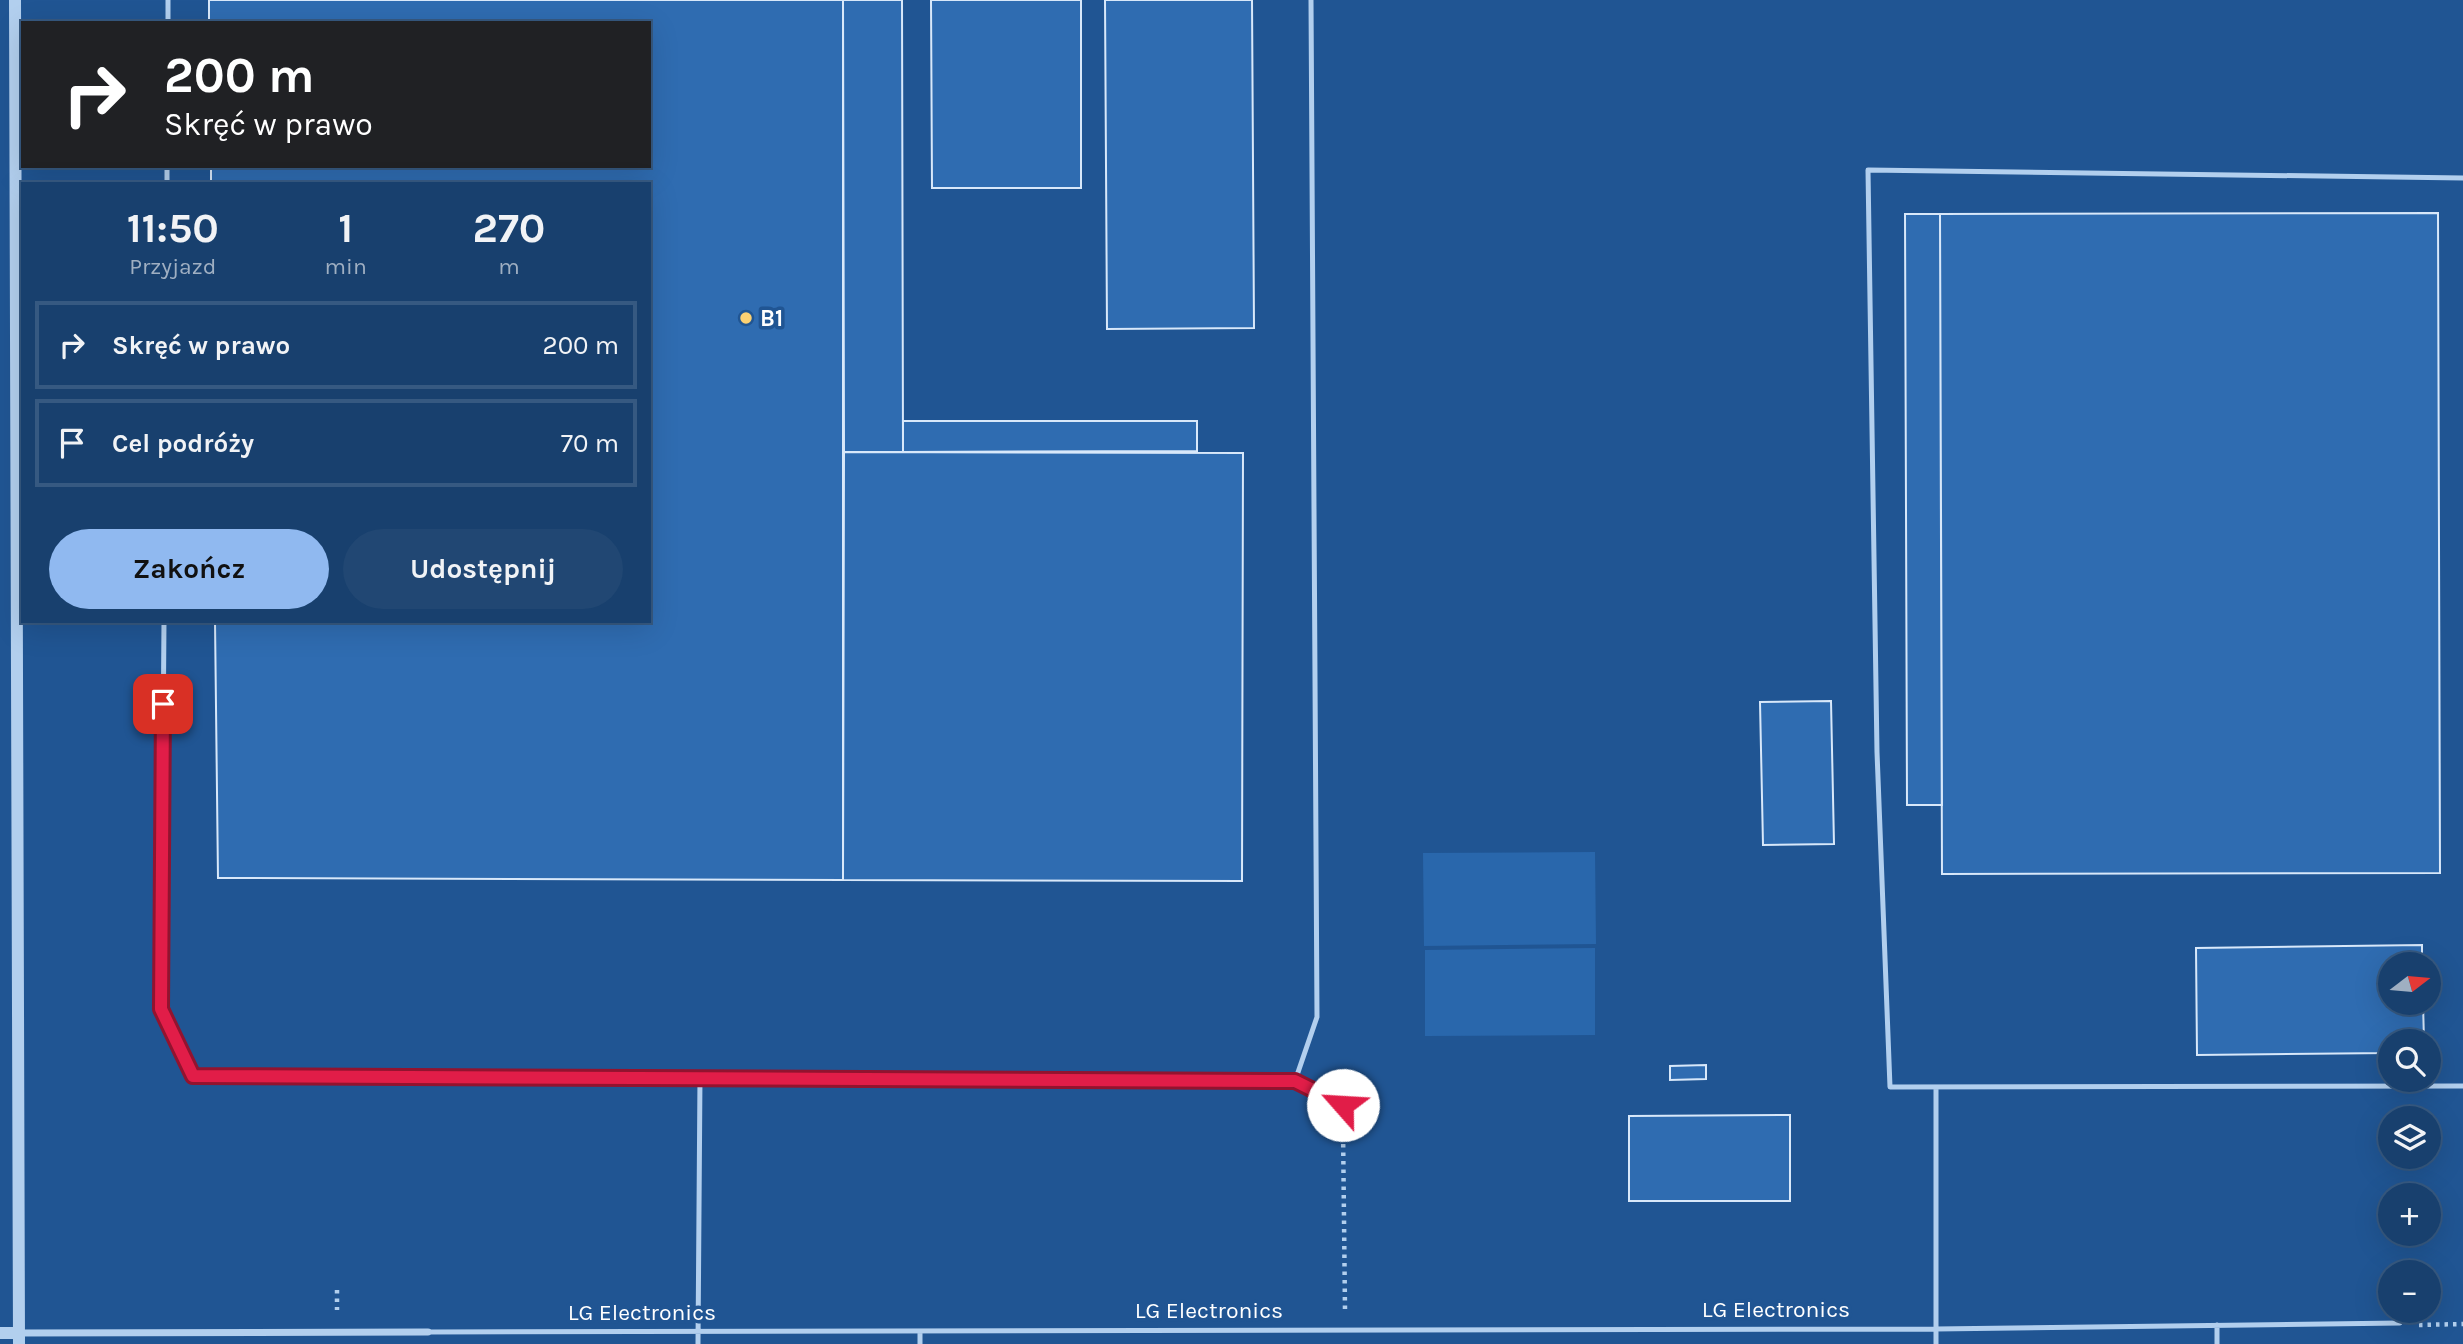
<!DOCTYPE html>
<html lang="pl">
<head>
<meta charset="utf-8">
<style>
	body { margin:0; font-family:Karla,sans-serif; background:#214773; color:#f1f3f6; height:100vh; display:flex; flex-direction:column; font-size:26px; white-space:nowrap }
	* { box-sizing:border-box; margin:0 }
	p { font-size:23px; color:#9fafc2 }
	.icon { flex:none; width:38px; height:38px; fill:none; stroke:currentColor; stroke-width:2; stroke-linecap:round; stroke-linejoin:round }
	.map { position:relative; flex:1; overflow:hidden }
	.panel { position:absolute; left:21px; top:182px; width:630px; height:441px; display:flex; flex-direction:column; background:#18406e; border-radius:0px; box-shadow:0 7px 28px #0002,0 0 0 2px #365981 }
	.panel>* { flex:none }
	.hud { position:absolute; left:21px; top:21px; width:630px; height:147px; border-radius:0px; box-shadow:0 7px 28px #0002,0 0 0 2px #365981; background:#202124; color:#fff; overflow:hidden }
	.needle { width:46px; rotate:74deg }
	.buttons { position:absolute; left:2378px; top:952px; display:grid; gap:14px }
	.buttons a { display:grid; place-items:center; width:63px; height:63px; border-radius:50%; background:#18406e; box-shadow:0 7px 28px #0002,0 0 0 2px #365981; font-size:35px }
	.pin { position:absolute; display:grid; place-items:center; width:60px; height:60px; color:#fff; margin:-30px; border-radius:14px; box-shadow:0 4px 10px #0006 }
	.me { position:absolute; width:77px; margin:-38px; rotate:296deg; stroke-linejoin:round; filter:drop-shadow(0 0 5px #0008) }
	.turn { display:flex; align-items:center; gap:24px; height:147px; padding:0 28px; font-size:32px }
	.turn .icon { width:91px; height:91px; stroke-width:2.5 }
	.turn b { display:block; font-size:49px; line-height:60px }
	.eta { display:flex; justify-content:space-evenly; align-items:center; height:119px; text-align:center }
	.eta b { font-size:42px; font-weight:700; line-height:49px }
	.action { display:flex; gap:14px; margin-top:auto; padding:14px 28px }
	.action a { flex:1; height:80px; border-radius:42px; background:#90b9f0; color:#111; font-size:28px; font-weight:700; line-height:80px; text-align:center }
	.action a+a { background:#214773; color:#f1f3f6 }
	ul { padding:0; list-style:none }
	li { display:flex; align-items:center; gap:21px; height:88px; margin:0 14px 10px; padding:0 14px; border:4px solid #365981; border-radius:0px }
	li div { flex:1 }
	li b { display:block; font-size:26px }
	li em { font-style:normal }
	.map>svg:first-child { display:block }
</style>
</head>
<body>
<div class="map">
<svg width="2463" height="1344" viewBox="0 0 2463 1344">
	<rect width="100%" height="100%" fill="#205593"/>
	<path fill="#2967ac" d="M1595,852L1596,944L1424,946L1423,853Z
		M1595,948V1035L1425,1036V950Z"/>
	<path fill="#2f6cb1" stroke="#d8e8fa" stroke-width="2" d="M209,0H843V880L218,878L215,621H649V184H211V166H649V23H209Z
		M843,0H902L903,452H844Z
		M931,0H1081V188H932Z
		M1105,0H1252L1254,328L1107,329Z
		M2438,213L2440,873L1942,874L1940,214Z
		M1905,214H1940L1942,805H1907Z
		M903,421H1197V451L903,452Z
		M844,452L1243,453L1242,881L843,880Z
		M1831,701L1834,844L1763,845L1760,702Z
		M2422,945V964H2390V1003H2423L2424,1041H2390V1053L2197,1055L2196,948Z
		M1706,1065V1079L1670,1080V1066Z
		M1790,1115V1201H1629V1116Z"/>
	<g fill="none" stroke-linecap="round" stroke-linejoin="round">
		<path stroke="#b2cfee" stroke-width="4.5" stroke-dasharray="3.5 5" stroke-linecap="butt" d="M1343,1127L1345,1310
			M337,1290V1310
			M2419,1325L2463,1324"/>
		<path stroke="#b2cfee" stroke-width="5" d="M168,23V0
			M2463,178L1868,170L1877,752L1890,1087L2463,1086
			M167,184V166
			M164,621L161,1009L193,1076L1295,1081L1317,1017L1311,0
			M1295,1081L1343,1105
			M1936,1087V1344
			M428,1332L1936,1329L2400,1323
			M698,1344L700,1076
			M920,1344V1331
			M2217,1344V1325"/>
		<path stroke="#b2cfee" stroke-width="7" d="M18,1333L428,1332"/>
		<path stroke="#b2cfee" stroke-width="12" d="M15,0L19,1344
			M0,1333H18"/>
	</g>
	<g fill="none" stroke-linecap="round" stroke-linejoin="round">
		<defs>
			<path id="route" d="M163,704L161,1009L193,1076L1295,1081L1343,1105"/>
		</defs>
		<use href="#route" stroke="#92132f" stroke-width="18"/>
		<use href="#route" stroke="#e11d48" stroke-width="12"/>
	</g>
	<circle fill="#fbd173" stroke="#205593" stroke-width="2.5" cx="746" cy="318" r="7"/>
	<g text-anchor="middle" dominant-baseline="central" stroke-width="7" stroke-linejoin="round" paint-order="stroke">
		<g font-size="23" font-weight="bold" fill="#fff" stroke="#205593" text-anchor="start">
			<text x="760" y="318">B1</text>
		</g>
		<g font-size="23" fill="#fff" stroke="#205593">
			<text x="1776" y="1309">LG Electronics</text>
			<text x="1209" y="1310">LG Electronics</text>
			<text x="642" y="1312">LG Electronics</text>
		</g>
	</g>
</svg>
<div class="buttons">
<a><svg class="needle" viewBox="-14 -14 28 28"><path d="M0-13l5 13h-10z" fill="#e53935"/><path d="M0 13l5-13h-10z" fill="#9fafc2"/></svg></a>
<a><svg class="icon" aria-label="search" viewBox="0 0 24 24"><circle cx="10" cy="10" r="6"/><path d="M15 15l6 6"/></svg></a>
<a><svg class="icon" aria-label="layers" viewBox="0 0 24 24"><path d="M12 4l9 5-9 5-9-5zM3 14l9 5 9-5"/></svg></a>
<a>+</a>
<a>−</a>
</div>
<div class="pin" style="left:163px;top:704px;background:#d93025"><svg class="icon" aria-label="arrive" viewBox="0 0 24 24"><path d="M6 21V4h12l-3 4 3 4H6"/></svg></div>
<svg class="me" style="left:1343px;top:1105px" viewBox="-20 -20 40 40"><circle r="19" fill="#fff"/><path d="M0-13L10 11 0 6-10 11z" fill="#e11d48"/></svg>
<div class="hud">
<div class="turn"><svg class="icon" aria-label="right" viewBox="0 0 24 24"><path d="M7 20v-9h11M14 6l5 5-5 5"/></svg><div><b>200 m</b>Skręć w prawo</div></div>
</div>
<section class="panel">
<div class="eta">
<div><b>11:50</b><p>Przyjazd</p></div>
<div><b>1</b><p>min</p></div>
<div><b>270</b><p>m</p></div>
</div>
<ul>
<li><svg class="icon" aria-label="right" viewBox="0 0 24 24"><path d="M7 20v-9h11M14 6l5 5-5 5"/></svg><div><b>Skręć w prawo</b></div><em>200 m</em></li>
<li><svg class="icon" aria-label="arrive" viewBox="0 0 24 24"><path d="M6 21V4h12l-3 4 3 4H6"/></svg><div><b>Cel podróży</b></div><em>70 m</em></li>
</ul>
<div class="action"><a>Zakończ</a><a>Udostępnij</a></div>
</section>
</div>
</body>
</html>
